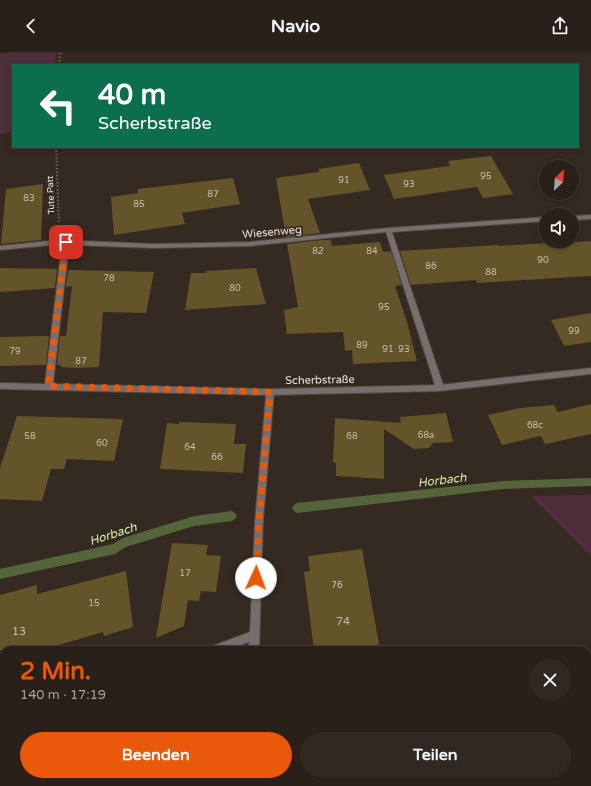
<!DOCTYPE html>
<html lang="de">
<head>
<meta charset="utf-8">
<style>
	body { margin:0; font-family:"Varela Round",sans-serif; background:#302822; color:#f1f3f6; height:100vh; display:flex; flex-direction:column; font-size:15px; white-space:nowrap }
	* { box-sizing:border-box; margin:0 }
	p { font-size:13px; color:#a5a3a2 }
	.icon { flex:none; width:22px; height:22px; fill:none; stroke:currentColor; stroke-width:2; stroke-linecap:round; stroke-linejoin:round }
	.map { position:relative; flex:1; overflow:hidden }
	.panel { position:absolute; left:0px; top:594px; width:591px; height:140px; display:flex; flex-direction:column; background:#282019; border-radius:12px 12px 0 0; box-shadow:0 2px 6px #0003,0 0 0 1px #443e38 }
	.panel>* { flex:none }
	.hud { position:absolute; left:12px; top:12px; width:567px; height:84px; border-radius:0px; box-shadow:0 2px 6px #0003,0 0 0 1px #443e38; background:#0b6e4f; color:#fff; overflow:hidden }
	.needle { width:26px; rotate:25deg }
	.tools { position:absolute; left:539px; top:108px; display:grid; gap:8px }
	.tools a { display:grid; place-items:center; width:40px; height:40px; border-radius:50%; background:#282019; box-shadow:0 2px 6px #0003,0 0 0 1px #443e38; font-size:20px }
	.pin { position:absolute; display:grid; place-items:center; width:34px; height:34px; color:#fff; margin:-17px; border-radius:8px; box-shadow:0 2px 6px #0006 }
	.me { position:absolute; width:44px; margin:-22px; rotate:2deg; stroke-linejoin:round; filter:drop-shadow(0 0 3px #0008) }
	.turn { display:flex; align-items:center; gap:14px; height:84px; padding:0 20px; font-size:18px }
	.turn .icon { width:52px; height:52px; stroke-width:2.5 }
	.turn b { display:block; font-size:28px; line-height:34px }
	.round { display:grid; place-items:center; flex:none; width:42px; height:42px; border-radius:21px; background:#302822 }
	.overview { display:flex; align-items:center; justify-content:space-between; height:68px; padding:0 20px }
	h1 { font-size:24px; font-weight:800; line-height:30px; color:#ea580c }
	.button { display:flex; gap:8px; margin-top:auto; padding:8px 20px }
	.button a { flex:1; height:46px; border-radius:24px; background:#ea580c; color:#fff; font-size:16px; font-weight:800; line-height:46px; text-align:center }
	.button a+a { background:#302822; color:#f1f3f6 }
	header { display:flex; justify-content:space-between; align-items:center; height:52px; padding:0 20px; background:#282019; font-size:18px; font-weight:800 }
	.map>svg:first-child { display:block }
</style>
</head>
<body>
<header><svg class="icon" aria-label="back" viewBox="0 0 24 24"><path d="M15 5l-7 7 7 7"/></svg>Navio<svg class="icon" aria-label="share" viewBox="0 0 24 24"><path d="M12 15V3M7 8l5-5 5 5M5 13v7h14v-7"/></svg></header>
<div class="map">
<svg width="591" height="734" viewBox="0 0 591 734">
	<rect width="100%" height="100%" fill="#352a21"/>
	<path fill="#4c2f3a" d="M11,0H56L55,13H13V80L0,82V2Z
		M591,443V504L531,444Z"/>
	<g fill="none" stroke-linecap="round" stroke-linejoin="round">
		<path fill="#55643b" fill-rule="evenodd" d="M591,426V434L503,437L297,461L294,459L292,456L294,453L297,451L503,429Z
			M232,459L235,461L237,464L235,467L232,469L194,474L126,495L115,502L0,527V517L113,492L123,486L194,464Z"/>
	</g>
	<path fill="#635529" d="M491,104L513,142L483,146L477,135L394,147L384,123L450,114L448,109Z
		M359,111L370,138L308,147L320,181L286,185L276,126L319,120L318,117Z
		M233,126L240,152L182,161L185,172L114,183L111,145L138,141V137Z
		M43,132L41,188L1,192L6,137Z
		M322,188H331L332,194L380,190L383,200L391,199L402,233L395,234L407,270L417,309L353,312L352,298L345,299L343,280L287,282L284,258L298,255L287,192Z
		M591,189V224L477,231L476,228L411,233L400,199L498,193V194L546,191V192Z
		M0,216L57,217L55,236L0,240Z
		M256,216L266,252L185,258L191,221H206V219Z
		M68,218L154,220L146,261L103,260L99,315L77,316L61,315V313H57L60,284H66L72,234L66,235Z
		M591,261V290L564,294L551,268Z
		M49,284L46,313L0,314V285Z
		M591,352V382L545,392L541,384L502,393L488,363L520,356L554,353L558,360Z
		M446,361L453,390L433,391L429,396L414,397L384,377V427L336,424V411L333,410L335,366L401,371L400,365Z
		M17,364L123,367L114,409L67,407L64,417H51L42,449L0,447V416Z
		M179,370L236,372L234,392H246L243,421L160,417L167,371L179,372Z
		M172,491L208,493L206,503L221,504L216,540L201,539L199,549L188,548L184,574L156,586Z
		M362,497L380,598H314L304,520L310,519L308,504Z
		M126,519L133,575L104,584L103,580L55,594V598H0V543L37,533V542Z"/>
	<g fill="none" stroke-linecap="round" stroke-linejoin="round">
		<defs>
			<path id="minor" d="M591,163V167L572,168V164Z
				M546,165V169L392,180L444,336L443,338H437L436,336L386,180L250,194L154,196L69,193L53,332L270,337L273,338L274,340L263,469L259,598H249V590L226,598H208L210,595L250,580L255,469L266,343L0,337V331L45,332L62,192L0,198V194L59,188L154,192L250,190L388,176Z
				M4,661V671L0,672V662Z
				M249,730H259L260,734H248Z"/>
			<path id="tertiary" d="M591,316V322L440,339L270,343L267,342L266,340L267,338L270,337L440,333Z"/>
		</defs>
		<use href="#minor" stroke="#52473f" stroke-width="2"/>
		<use href="#tertiary" stroke="#52473f" stroke-width="2"/>
		<path stroke="#6f655d" stroke-width="2" stroke-dasharray="1.5 2" stroke-linecap="butt" d="M59,13L60,0
			M56,95L59,172"/>
		<use href="#minor" fill="#766e6d" fill-rule="evenodd"/>
		<use href="#tertiary" fill="#766e6d" fill-rule="evenodd"/>
	</g>
	<g fill="none" stroke-linecap="round" stroke-linejoin="round">
		<path stroke="#ea580c" stroke-width="7" stroke-dasharray="0 12.6" d="M66,190L48,334L270,340L259,469L256,526"/>
	</g>
	<g text-anchor="middle" dominant-baseline="central" stroke-width="3.5" stroke-linejoin="round" paint-order="stroke">
		<g font-size="9" fill="#c8bfaf">
			<text x="486" y="124">95</text>
			<text x="344" y="128">91</text>
			<text x="409" y="132">93</text>
			<text x="213" y="142">87</text>
			<text x="29" y="146">83</text>
			<text x="139" y="152">85</text>
			<text x="318" y="199">82</text>
			<text x="372" y="199">84</text>
			<text x="543" y="208">90</text>
			<text x="431" y="214">86</text>
			<text x="491" y="220">88</text>
			<text x="109" y="226">78</text>
			<text x="235" y="236">80</text>
			<text x="384" y="255">95</text>
			<text x="574" y="279">99</text>
			<text x="362" y="293">89</text>
			<text x="388" y="297">91</text>
			<text x="404" y="297">93</text>
			<text x="15" y="299">79</text>
			<text x="81" y="309">87</text>
			<text x="535" y="373">68c</text>
			<text x="426" y="383">68a</text>
			<text x="30" y="384">58</text>
			<text x="352" y="384">68</text>
			<text x="102" y="391">60</text>
			<text x="190" y="395">64</text>
			<text x="217" y="405">66</text>
			<text x="185" y="521">17</text>
			<text x="337" y="533">76</text>
			<text x="94" y="551">15</text>
		</g>
		<g font-size="9" fill="#e9e2dc" stroke="#352a21">
			<text transform="translate(51 143) rotate(-92)">Tute Patt</text>
		</g>
		<g font-size="11" fill="#e9e2dc" stroke="#352a21">
			<text transform="translate(272 180) rotate(-5)">Wiesenweg</text>
			<text transform="translate(320 328) rotate(-1)">Scherbstraße</text>
		</g>
		<g font-size="11" fill="#c8bfaf">
			<text x="343" y="569">74</text>
			<text x="19" y="579">13</text>
		</g>
		<g font-size="12" font-style="italic" fill="#d5efaa" stroke="#352a21">
			<text transform="translate(442 428) rotate(-7)">Horbach</text>
			<text transform="translate(113 482) rotate(-18)">Horbach</text>
		</g>
	</g>
</svg>
<div class="tools">
<a><svg class="needle" viewBox="-14 -14 28 28"><path d="M0-13l5 13h-10z" fill="#e53935"/><path d="M0 13l5-13h-10z" fill="#a5a3a2"/></svg></a>
<a><svg class="icon" aria-label="sound" viewBox="0 0 24 24"><path d="M4 9h4l5-4v14l-5-4H4zM17 9q2 3 0 6"/></svg></a>
</div>
<div class="pin" style="left:66px;top:190px;background:#d93025"><svg class="icon" aria-label="arrive" viewBox="0 0 24 24"><path d="M6 21V4h12l-3 4 3 4H6"/></svg></div>
<svg class="me" style="left:256px;top:526px" viewBox="-20 -20 40 40"><circle r="19" fill="#fff"/><path d="M0-13L10 11 0 6-10 11z" fill="#ea580c"/></svg>
<div class="hud">
<div class="turn"><svg class="icon" aria-label="left" viewBox="0 0 24 24"><path d="M17 20v-9H6M10 6l-5 5 5 5"/></svg><div><b>40 m</b>Scherbstraße</div></div>
</div>
<section class="panel">
<div class="overview"><div><h1>2 Min.</h1><p>140 m · 17:19</p></div><a class="round"><svg class="icon" aria-label="close" viewBox="0 0 24 24"><path d="M6 6l12 12M18 6L6 18"/></svg></a></div>
<div class="button"><a>Beenden</a><a>Teilen</a></div>
</section>
</div>
</body>
</html>
